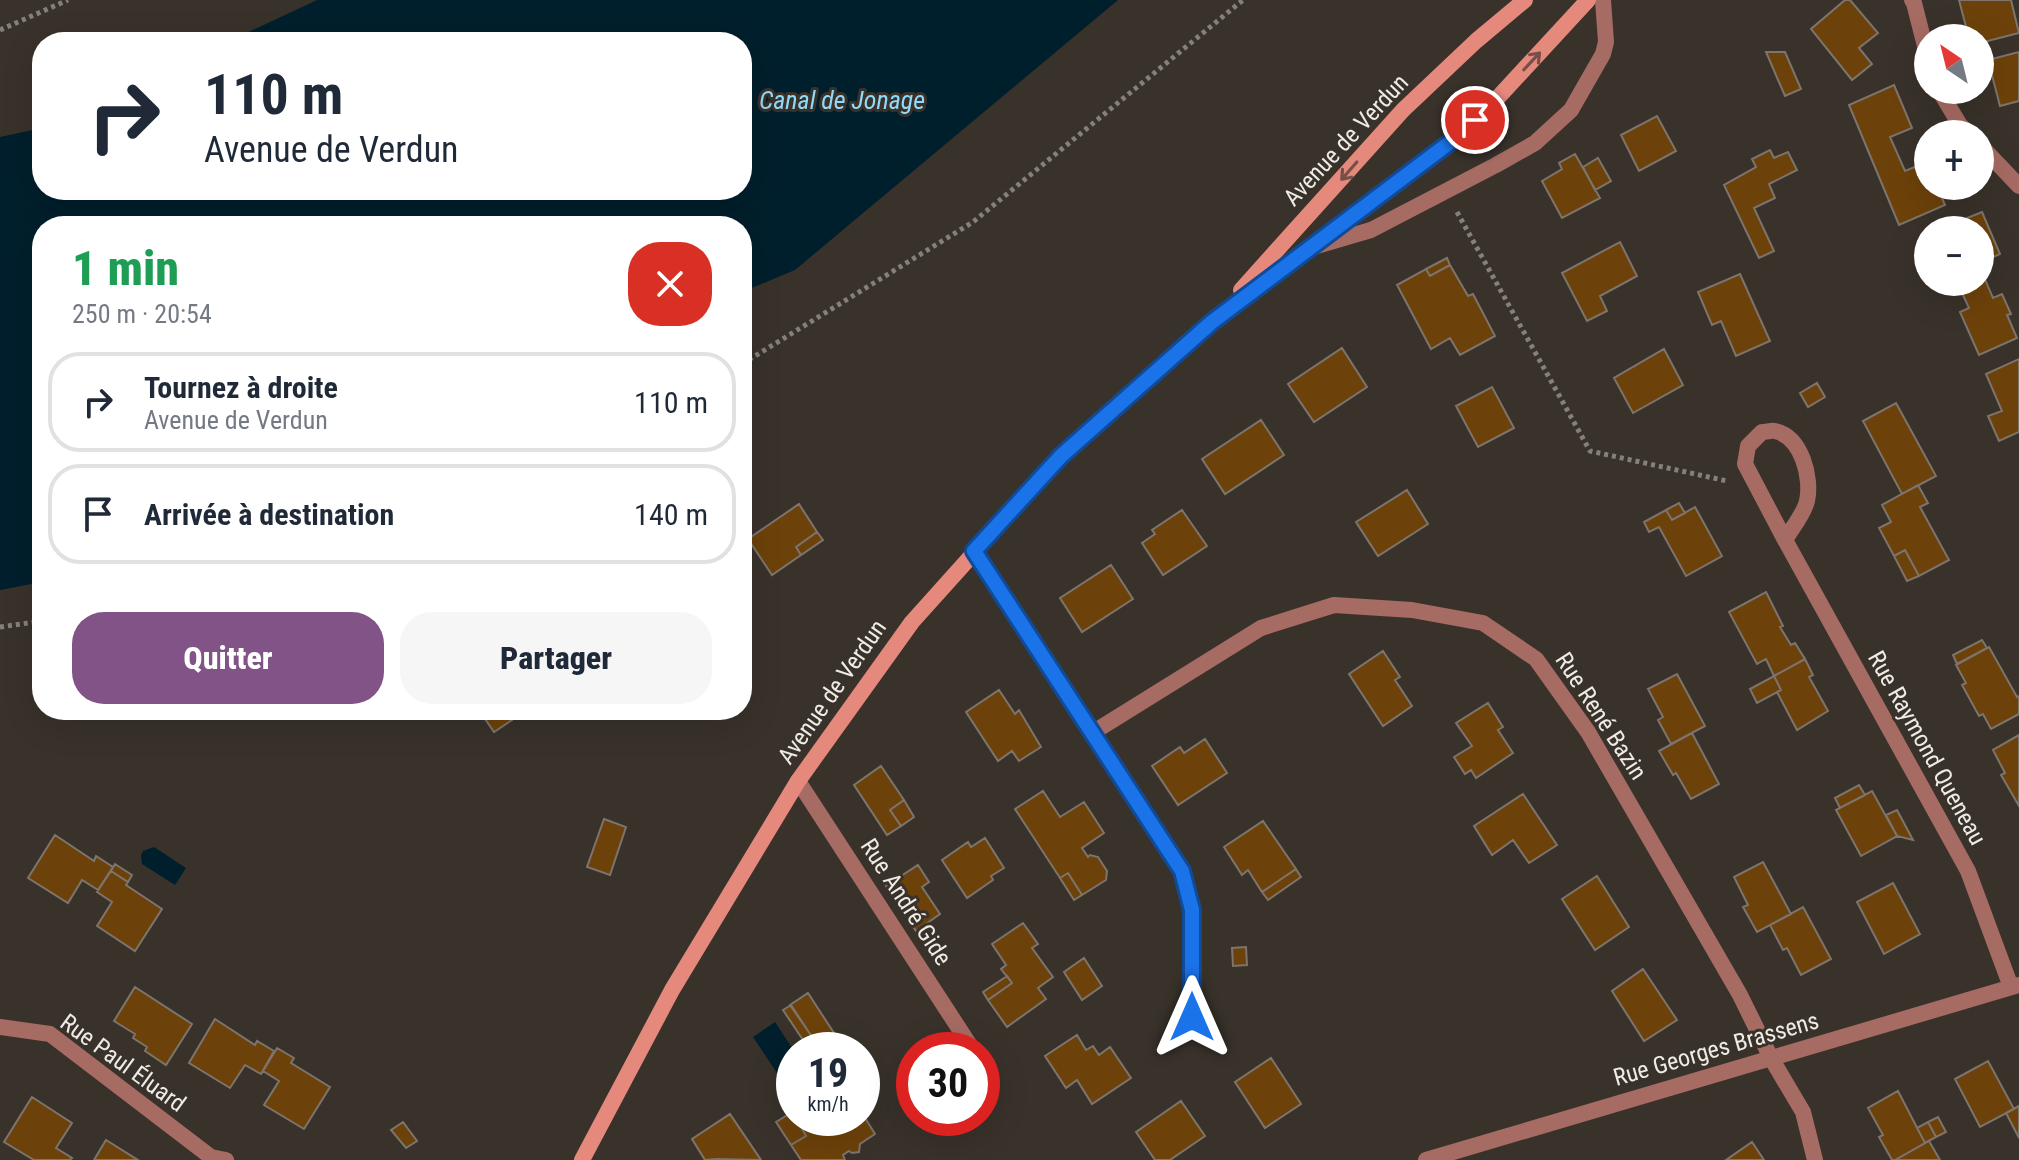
<!DOCTYPE html>
<html lang="fr">
<head>
<meta charset="utf-8">
<style>
	body { margin:0; font-family:"Roboto Condensed",sans-serif; background:#f6f6f7; color:#1f2937; height:100vh; display:flex; flex-direction:column; font-size:30px; white-space:nowrap }
	* { box-sizing:border-box; margin:0 }
	p { font-size:26px; color:#747a83 }
	.icon { flex:none; width:44px; height:44px; fill:none; stroke:currentColor; stroke-width:2; stroke-linecap:round; stroke-linejoin:round }
	.map { position:relative; flex:1; overflow:hidden }
	.details { position:absolute; left:32px; top:216px; width:720px; height:504px; display:flex; flex-direction:column; background:#fff; border-radius:32px; box-shadow:0 8px 32px #0002 }
	.details>* { flex:none }
	.banner { position:absolute; left:32px; top:32px; width:720px; height:168px; border-radius:32px; box-shadow:0 8px 32px #0002; background:#fff; color:#1f2937; overflow:hidden }
	.needle { width:52px; rotate:325deg }
	.fabs { position:absolute; left:1914px; top:24px; display:grid; gap:16px }
	.fabs a { display:grid; place-items:center; width:80px; height:80px; border-radius:50%; background:#fff; box-shadow:0 8px 32px #0002; font-size:40px }
	.speed { position:absolute; left:776px; top:1032px; display:flex; gap:16px; font-size:40px; font-weight:700; text-align:center }
	.speed>* { display:grid; place-content:center; width:104px; height:104px; border-radius:50%; background:#fff; box-shadow:0 8px 32px #0002; line-height:1 }
	.speed small { font-size:20px; font-weight:400 }
	.speed .limit { border:12px solid #d22; background:#fff; color:#111 }
	.pin { position:absolute; display:grid; place-items:center; width:68px; height:68px; color:#fff; margin:-34px; border:4px solid #fff; border-radius:50%; box-shadow:0 2px 8px #0007 }
	.me { position:absolute; width:88px; margin:-44px; rotate:0deg; stroke-linejoin:round; filter:drop-shadow(0 0 6px #0008) }
	.turn { display:flex; align-items:center; gap:28px; height:168px; padding:0 40px; font-size:36px }
	.turn .icon { width:104px; height:104px; stroke-width:2.5 }
	.turn b { display:block; font-size:56px; line-height:68px }
	.round { display:grid; place-items:center; flex:none; width:84px; height:84px; border-radius:32px; background:#f6f6f7 }
	.overview { display:flex; align-items:center; justify-content:space-between; height:136px; padding:0 40px }
	h1 { font-size:48px; font-weight:800; line-height:60px; color:#1e9e55 }
	.primary-button { display:flex; gap:16px; margin-top:auto; padding:16px 40px }
	.primary-button a { flex:1; height:92px; border-radius:32px; background:#815387; color:#fff; font-size:32px; font-weight:800; line-height:92px; text-align:center }
	.primary-button a+a { background:#f6f6f7; color:#1f2937 }
	ul { padding:0; list-style:none }
	li { display:flex; align-items:center; gap:24px; height:100px; margin:0 16px 12px; padding:0 24px; border:4px solid #e0e1e3; border-radius:32px }
	li div { flex:1 }
	li b { display:block; font-size:30px }
	li em { font-style:normal }
	.map>svg:first-child { display:block }
</style>
</head>
<body>
<div class="map">
<svg width="2019" height="1160" viewBox="0 0 2019 1160">
	<rect width="100%" height="100%" fill="#39322b"/>
	<path fill="#001f2c" d="M317,0H1118L795,270L742,292V226H42V582L0,590V137L42,128V190H742V42H227Z
		M154,847L186,868L175,885L142,864L141,855L143,851Z
		M775,1022L794,1051L793,1075L789,1076L783,1073L779,1076L753,1037Z"/>
	<path fill="#6d420a" stroke="#7c746d" stroke-width="2" d="M1845,0H1850L1878,33L1859,48L1872,64L1852,80L1811,29Z
		M1959,0H2011L2019,33L1980,43V38H1969Z
		M1766,52H1785L1801,89L1785,96Z
		M2019,52V101L2000,106L1988,60Z
		M1894,85L1912,128L1890,137L1905,171L1927,162L1928,186H1937L1945,205L1899,225L1849,105Z
		M1657,116L1676,151L1639,171L1621,135Z
		M1770,150L1774,158L1788,152L1797,170L1769,184L1775,198L1754,208L1774,251L1759,258L1724,185L1756,167L1752,159Z
		M1575,154L1600,198L1562,218L1542,181L1562,169L1559,163Z
		M1598,158L1611,181L1595,190L1583,167Z
		M1982,212L2000,254L1980,263V230H1937Z
		M1620,242L1637,276L1600,296L1607,311L1587,321L1562,273Z
		M1447,258L1450,265L1430,276L1426,269Z
		M1450,265L1468,296L1473,294L1495,336L1460,355L1450,338L1431,349L1397,285L1426,269L1430,276Z
		M1980,268L1993,298L2002,294L2011,314L2007,315L2017,338L1979,355L1960,312L1969,308L1957,282H1980Z
		M1740,274L1770,341L1736,356L1721,321L1712,325L1698,292Z
		M1342,348L1367,387L1314,422L1288,384Z
		M1664,349L1683,385L1633,413L1614,378Z
		M2019,359V432L1999,441L1988,416L2002,411L1986,374Z
		M1817,383L1825,397L1808,407L1800,393Z
		M1492,387L1514,428L1478,447L1456,406Z
		M1896,403L1936,476L1902,494L1863,421Z
		M1261,420L1284,455L1225,494L1202,459Z
		M1918,485L1928,503L1920,507L1949,560L1919,576L1905,550L1894,556L1879,528L1891,522L1882,505Z
		M1407,490L1428,524L1378,556L1356,522Z
		M1679,503L1685,513L1672,520L1666,510Z
		M799,504L817,532L796,547L801,555L772,575L748,539Z
		M1695,507L1722,556L1686,576L1659,527L1649,532L1644,522L1666,510L1672,520Z
		M1182,510L1207,546L1163,575L1142,543L1155,534L1152,530Z
		M817,532L823,540L801,555L796,547Z
		M1905,550L1919,576L1907,581L1894,556Z
		M1111,565L1133,599L1082,632L1060,598Z
		M1766,592L1783,626L1780,627L1791,645L1795,643L1805,659L1774,676L1766,659L1757,664L1729,612Z
		M1982,640L1987,648L1957,664L1953,655Z
		M1989,647L2017,697L2019,696V714L1991,729L1983,714L1979,716L1962,685L1966,683L1956,665Z
		M1383,651L1400,677L1395,680L1412,706L1383,726L1349,674Z
		M1805,659L1813,675L1809,677L1828,711L1797,730L1777,692L1781,690L1774,676Z
		M1677,674L1705,726L1671,744L1658,720L1663,717L1648,689Z
		M1774,676L1781,690L1757,703L1750,689Z
		M999,690L1015,714L1019,710L1041,747L1019,761L1012,751L998,761L966,712Z
		M1488,703L1503,727L1498,730L1513,753L1476,778L1471,770L1465,774L1454,757L1472,746L1456,723Z
		M479,710H527L494,732Z
		M1692,733L1719,784L1691,799L1676,773L1673,775L1659,751Z
		M2019,735V806L2001,775L2005,773L1993,750Z
		M1205,739L1227,773L1178,805L1152,766L1180,747L1184,753Z
		M881,766L904,800L890,810L901,826L887,835L854,785Z
		M1859,785L1865,795L1840,808L1835,798Z
		M1043,791L1060,817L1084,802L1104,833L1082,848L1088,857L1090,855L1098,857L1107,871L1106,880L1082,895L1068,873L1060,878L1015,809Z
		M1872,791L1897,836L1861,856L1836,810Z
		M1523,794L1557,845L1529,863L1513,840L1492,855L1474,826Z
		M904,800L914,817L901,826L890,810Z
		M1897,810L1913,840L1897,836L1886,815Z
		M604,819L626,827L610,875L587,867Z
		M1263,821L1296,869L1262,892L1248,870L1242,875L1224,847Z
		M55,835L94,861L96,856L113,867L98,890L82,880L68,903L28,878Z
		M985,838L1004,868L991,876L993,880L967,898L942,860L968,842L971,847Z
		M1763,862L1791,914L1757,932L1743,907L1748,905L1734,877Z
		M115,864L132,875L128,882L111,871Z
		M918,865L929,882L922,887L940,914L916,931L886,886Z
		M1296,869L1301,877L1268,900L1262,892Z
		M111,871L128,882L126,885L162,909L135,951L97,926L112,902L97,892Z
		M1068,873L1082,895L1074,900L1060,878Z
		M1597,876L1629,927L1595,950L1562,899Z
		M1893,883L1920,934L1884,954L1857,902Z
		M1803,907L1831,959L1801,975L1787,948L1783,950L1770,925Z
		M1023,923L1038,944L1032,948L1053,977L1038,988L1046,999L1007,1027L988,1000L1012,983L1001,969L1006,965L992,944Z
		M1246,947L1247,965L1233,966L1232,948Z
		M1084,958L1102,986L1082,1000L1064,972Z
		M1643,969L1677,1020L1644,1041L1612,991Z
		M1007,976L1012,983L988,1000L983,992Z
		M135,987L192,1024L166,1065L145,1051L147,1047L133,1038L135,1034L114,1021Z
		M808,993L834,1033L817,1044L790,1005Z
		M791,1005L816,1043L809,1049L783,1010Z
		M215,1019L255,1045L257,1041L274,1051L261,1074L245,1065L230,1088L189,1063Z
		M1077,1035L1086,1050L1093,1046L1099,1055L1110,1047L1131,1078L1092,1104L1077,1080L1066,1088L1045,1056Z
		M277,1048L294,1058L291,1063L330,1087L304,1129L264,1105L279,1081L263,1071Z
		M1271,1058L1301,1104L1265,1128L1235,1082Z
		M1988,1061L2014,1109L1980,1127L1955,1079Z
		M1898,1091L1925,1143L1895,1160H1892L1879,1137L1883,1135L1868,1108Z
		M32,1097L72,1123L56,1148L72,1158L70,1160H34L4,1142Z
		M1181,1101L1205,1136L1170,1160H1155L1136,1132Z
		M2019,1106V1138L2006,1113Z
		M794,1111V1118H815L801,1127L806,1136L791,1145L776,1122Z
		M862,1113L875,1134L860,1144L859,1152L852,1153L849,1151L843,1155L845,1160H801L791,1145L806,1136L801,1127L815,1118H862Z
		M730,1114L761,1160L717,1159L705,1160L692,1139Z
		M1938,1117L1946,1132L1936,1137L1928,1122Z
		M403,1122L417,1141L406,1148L391,1130Z
		M1928,1122L1936,1137L1925,1143L1917,1128Z
		M106,1140L138,1160H94Z
		M1929,1141L1940,1160H1897V1159Z
		M1752,1142L1764,1160H1726Z"/>
	<g fill="none" stroke-linecap="round" stroke-linejoin="round">
		<path stroke="#86807a" stroke-width="5" stroke-dasharray="4 4" stroke-linecap="butt" d="M0,30L68,0
			M1457,212L1590,451L1727,481
			M742,364L973,222L1243,0
			M0,627L42,621"/>
		<path stroke="#a66b63" stroke-width="16" d="M1313,247L1371,230L1496,165L1535,143L1571,110L1603,54L1606,42L1603,0"/>
		<path stroke="#a66b63" stroke-width="16" d="M1912,0L1914,3L1928,58
			M1939,90L1960,125L1969,134
			M1980,145L2019,186
			M1785,540C1792,528 1804,514 1807,501C1812,478 1802,437 1775,431C1771,430 1767,432 1762,432L1748,446L1745,464L1785,540L1968,871L2011,987
			M974,551L1182,871L1192,910V1017
			M1092,733L1261,628L1334,605L1412,610L1483,623L1536,659L1588,732L1740,995L1771,1058L1803,1112L1815,1160
			M798,781L973,1050
			M0,1027L50,1034L211,1157L226,1160
			M1426,1160L2019,985"/>
		<path stroke="#e6897d" stroke-width="16" d="M1241,290L1403,110L1476,41L1525,0
			M582,1160L672,990L798,781L912,622L1061,456L1212,322L1457,137L1492,104L1588,0"/>
	</g>
	<defs><path id="oneway-shaft" d="M-6 0H5M1.5-3L5.5 0L1.5 3" fill="none" stroke-width="1.6" stroke-linecap="round" stroke-linejoin="round" transform="scale(2)"/></defs>
	<g stroke="#765048">
		<use href="#oneway-shaft" transform="translate(1532 61) rotate(-47)"/>
		<use href="#oneway-shaft" transform="translate(1349 171) rotate(131)"/>
	</g>
	<g fill="none" stroke-linecap="round" stroke-linejoin="round">
		<defs>
			<path id="route" d="M1192,1017V910L1182,871L974,551L1061,456L1212,322L1457,137L1475,120"/>
		</defs>
		<use href="#route" stroke="#114b97" stroke-width="20"/>
		<use href="#route" stroke="#1a73e8" stroke-width="14"/>
	</g>
	<g text-anchor="middle" dominant-baseline="central" stroke-width="6" stroke-linejoin="round" paint-order="stroke">
		<g font-size="24" fill="#efebe6" stroke="#39322b">
			<text transform="translate(1346 140) rotate(-47)">Avenue de Verdun</text>
			<text transform="translate(832 692) rotate(-55)">Avenue de Verdun</text>
			<text transform="translate(1601 716) rotate(57)">Rue René Bazin</text>
			<text transform="translate(1927 748) rotate(61)">Rue Raymond Queneau</text>
			<text transform="translate(906 902) rotate(57)">Rue André Gide</text>
			<text transform="translate(1716 1049) rotate(-16)">Rue Georges Brassens</text>
			<text transform="translate(123 1063) rotate(36)">Rue Paul Éluard</text>
		</g>
		<g font-size="26" font-style="italic" fill="#91d9f8" stroke="#39322b">
			<text x="842" y="100">Canal de Jonage</text>
		</g>
	</g>
</svg>
<div class="fabs">
<a><svg class="needle" viewBox="-14 -14 28 28"><path d="M0-13l5 13h-10z" fill="#e53935"/><path d="M0 13l5-13h-10z" fill="#747a83"/></svg></a>
<a>+</a>
<a>−</a>
</div>
<div class="speed"><div>19<small>km/h</small></div><div class="limit">30</div></div>
<div class="pin" style="left:1475px;top:120px;background:#d93025"><svg class="icon" aria-label="arrive" viewBox="0 0 24 24"><path d="M6 21V4h12l-3 4 3 4H6"/></svg></div>
<svg class="me" style="left:1192px;top:1017px" viewBox="-20 -20 40 40"><path d="M0-17L14 15 0 8-14 15z" fill="#1a73e8" stroke="#fff" stroke-width="4"/></svg>
<div class="banner">
<div class="turn"><svg class="icon" aria-label="right" viewBox="0 0 24 24"><path d="M7 20v-9h11M14 6l5 5-5 5"/></svg><div><b>110 m</b>Avenue de Verdun</div></div>
</div>
<section class="details">
<div class="overview"><div><h1>1 min</h1><p>250 m · 20:54</p></div><a class="round" style="background:#d93025;color:#fff"><svg class="icon" aria-label="close" viewBox="0 0 24 24"><path d="M6 6l12 12M18 6L6 18"/></svg></a></div>
<ul>
<li><svg class="icon" aria-label="right" viewBox="0 0 24 24"><path d="M7 20v-9h11M14 6l5 5-5 5"/></svg><div><b>Tournez à droite</b><p>Avenue de Verdun</p></div><em>110 m</em></li>
<li><svg class="icon" aria-label="arrive" viewBox="0 0 24 24"><path d="M6 21V4h12l-3 4 3 4H6"/></svg><div><b>Arrivée à destination</b></div><em>140 m</em></li>
</ul>
<div class="primary-button"><a>Quitter</a><a>Partager</a></div>
</section>
</div>
</body>
</html>
